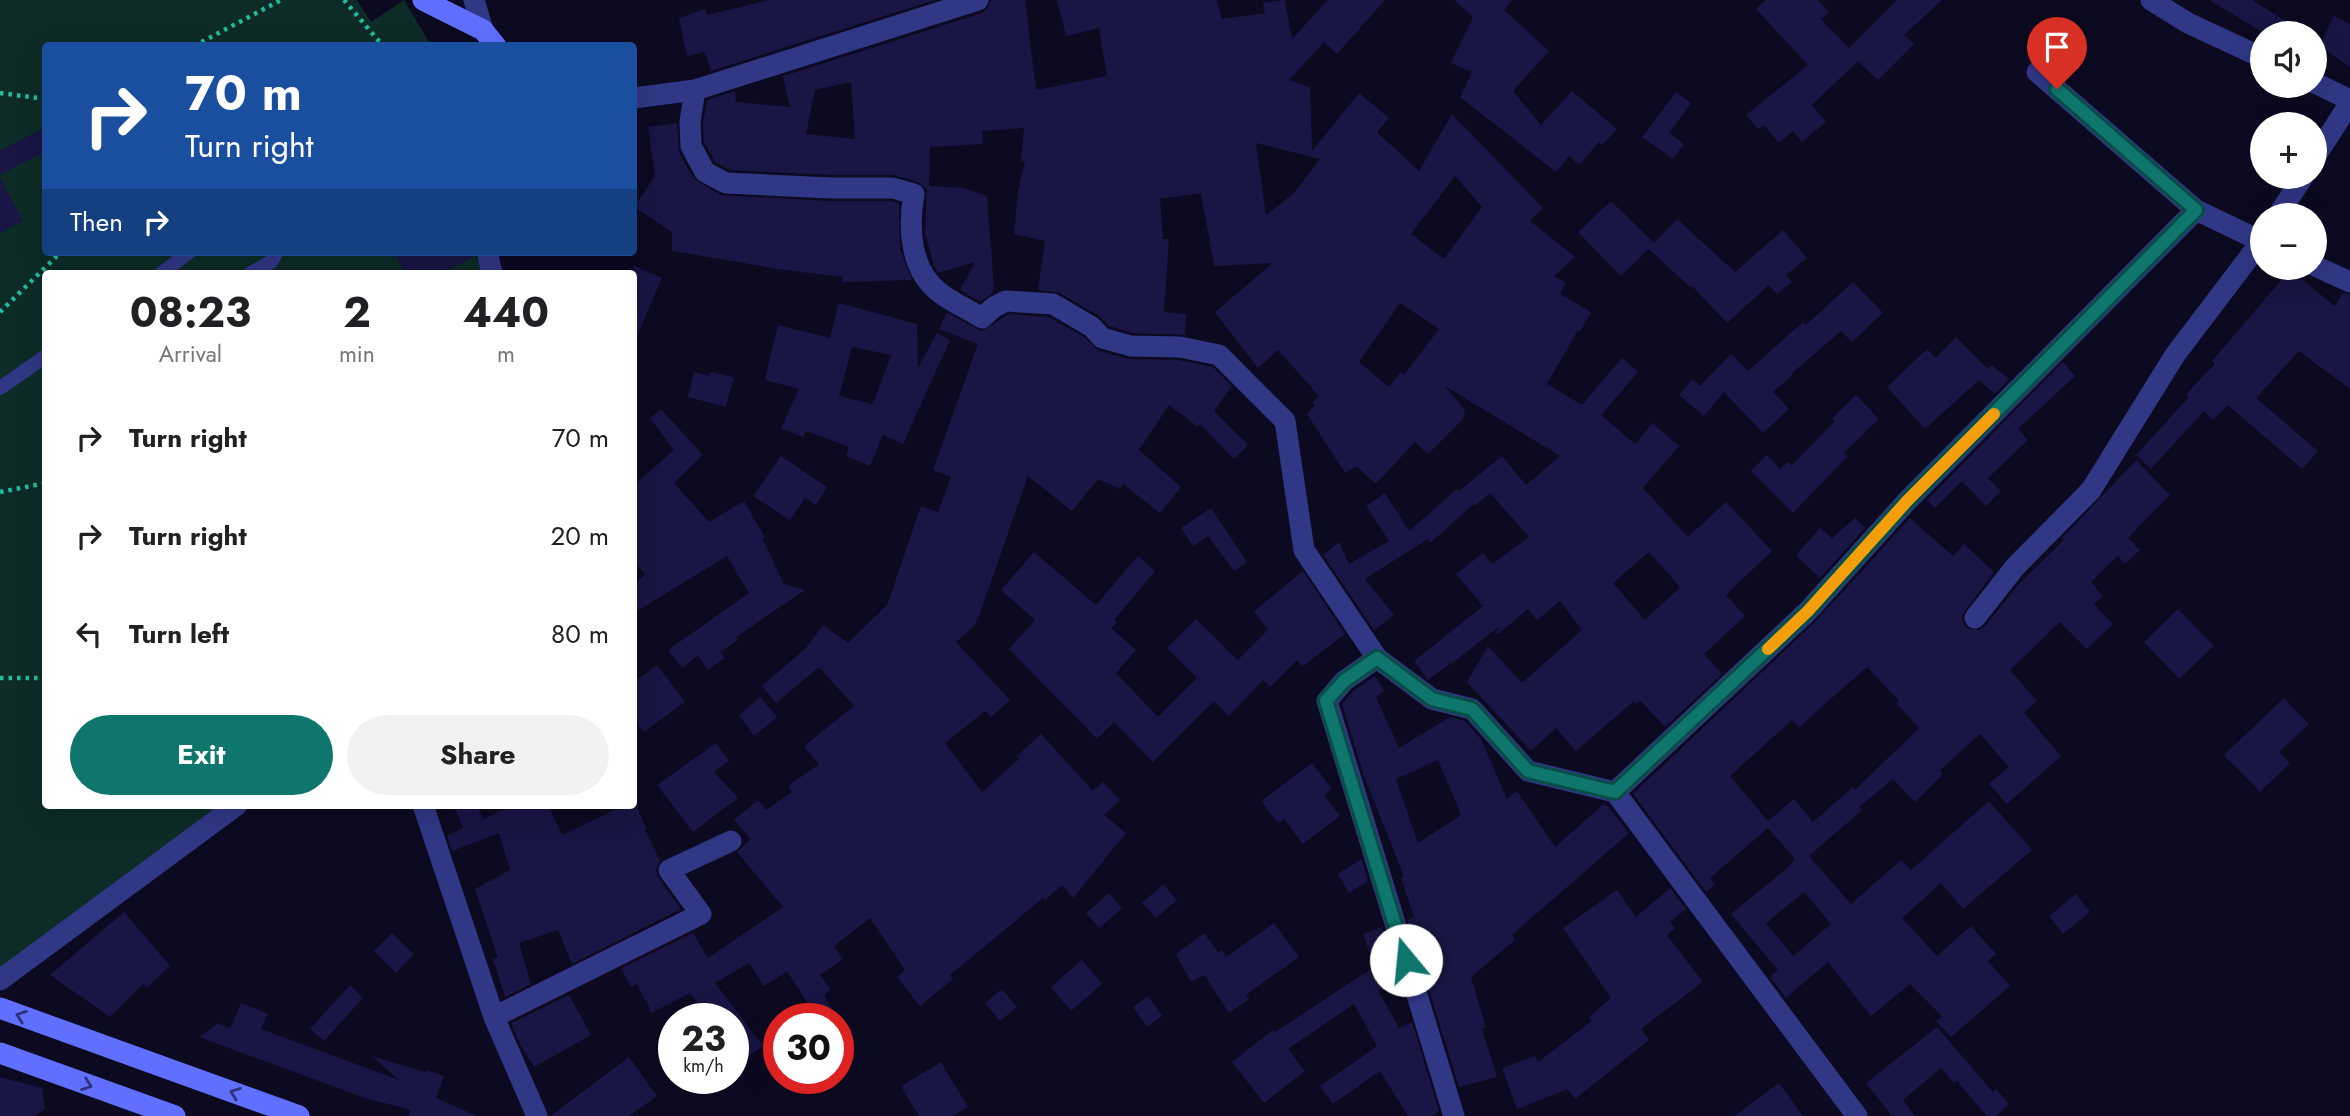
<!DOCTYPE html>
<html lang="en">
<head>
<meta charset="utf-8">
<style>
	body { margin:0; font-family:Jost,sans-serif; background:#f2f2f2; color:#202124; height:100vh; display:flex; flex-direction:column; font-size:26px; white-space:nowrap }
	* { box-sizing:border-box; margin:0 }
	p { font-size:23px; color:#757577 }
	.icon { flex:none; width:38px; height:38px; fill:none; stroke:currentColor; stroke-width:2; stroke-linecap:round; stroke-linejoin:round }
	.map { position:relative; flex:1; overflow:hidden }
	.panel { position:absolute; left:42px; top:270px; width:595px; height:539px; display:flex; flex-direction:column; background:#fff; border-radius:7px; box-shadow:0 7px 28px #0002 }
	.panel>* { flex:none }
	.banner { position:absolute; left:42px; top:42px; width:595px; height:214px; border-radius:7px; box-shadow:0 7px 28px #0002; background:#1a4fa0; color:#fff; overflow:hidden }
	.buttons { position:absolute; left:2250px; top:21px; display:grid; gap:14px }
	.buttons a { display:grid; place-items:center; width:77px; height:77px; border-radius:50%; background:#fff; box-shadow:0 7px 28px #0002; font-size:35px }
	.speed { position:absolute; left:658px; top:1003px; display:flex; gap:14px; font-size:35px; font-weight:700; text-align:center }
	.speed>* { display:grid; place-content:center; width:91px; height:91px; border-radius:50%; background:#fff; box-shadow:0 7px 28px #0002; line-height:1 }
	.speed small { font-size:18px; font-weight:400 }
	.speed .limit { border:10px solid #d22; background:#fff; color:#111 }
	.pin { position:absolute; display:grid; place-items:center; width:60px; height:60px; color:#fff; margin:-72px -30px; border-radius:50% 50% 50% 0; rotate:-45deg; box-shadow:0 0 7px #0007 }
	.pin .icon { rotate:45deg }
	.me { position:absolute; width:77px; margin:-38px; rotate:343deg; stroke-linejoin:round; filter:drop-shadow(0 0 5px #0008) }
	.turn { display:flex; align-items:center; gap:24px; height:147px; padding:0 28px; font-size:32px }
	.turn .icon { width:91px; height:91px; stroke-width:2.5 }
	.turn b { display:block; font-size:49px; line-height:60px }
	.then { display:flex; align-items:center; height:66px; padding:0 28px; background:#0003; gap:14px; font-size:26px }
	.eta { display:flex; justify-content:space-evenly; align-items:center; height:119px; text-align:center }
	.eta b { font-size:42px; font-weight:700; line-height:49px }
	.cta { display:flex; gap:14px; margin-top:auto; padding:14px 28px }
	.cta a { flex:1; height:80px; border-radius:42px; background:#0f766e; color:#fff; font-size:28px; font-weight:700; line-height:80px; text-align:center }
	.cta a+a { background:#f2f2f2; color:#202124 }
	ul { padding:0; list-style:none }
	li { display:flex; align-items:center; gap:21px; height:98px; padding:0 28px }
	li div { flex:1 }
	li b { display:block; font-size:26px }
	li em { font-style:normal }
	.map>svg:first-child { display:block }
</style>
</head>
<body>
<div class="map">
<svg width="2350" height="1116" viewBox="0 0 2350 1116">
	<rect width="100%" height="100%" fill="#0c0a21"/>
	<path fill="#0d2b27" d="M0,0H357L371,22L404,0L431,45L46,46V252H474L484,273H46V805H241L0,980Z"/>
	<path fill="#191544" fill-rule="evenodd" d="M769,0H935L711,71L705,52L687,56L679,18L705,9L707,15Z
		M991,0H1025L1036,90L1107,76L1099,28L1066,36L1057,0H1217L1222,19L1265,13L1263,3L1285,0L1292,39L1328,0H1385L1337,54L1324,42L1289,80L1310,87L1312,151L1359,93L1389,118L1377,132L1419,171L1452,114L1543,208L1530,221L1575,257L1554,276L1566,283L1560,294L1591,312L1580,332L1578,330L1547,384L1582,405L1622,358L1638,372L1601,415L1635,444L1652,423L1679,446L1643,488L1688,537L1726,502L1772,551L1726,595L1745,616L1704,654L1722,674L1665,727L1641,701L1636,704L1634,701L1576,751L1556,728L1531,751L1467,682L1488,646L1522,683L1582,630L1560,601L1537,620L1528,609L1498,634L1496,632L1500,626L1451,664L1449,662L1450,664L1428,680L1414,661L1483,606L1456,574L1483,553L1492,564L1529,537L1490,493L1475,506L1474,504L1430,543L1428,539L1365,579L1394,615L1374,630L1323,555L1339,542L1349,564L1389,541L1366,506L1385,493L1409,531L1457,489L1459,491L1502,456L1526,485L1560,456L1445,386L1465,410L1463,419L1428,454L1415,442L1376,484L1356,466L1345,473L1307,414L1315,405L1312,402L1319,396L1278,350L1258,368L1215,312L1273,263L1214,266L1201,193L1160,199L1163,239H1169L1164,312L1186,314L1185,335L1133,333L1109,326L1099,316L1060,293L1038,290L1045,241L1014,234L1018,191L1025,161H1021L1024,128L982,131L983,144L930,147L929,186L963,188L987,196L994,288L992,293L980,302L960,290L975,262L938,273L934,266L925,233L927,190L918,182L893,175H831L730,170L715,162L704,142L703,123L707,100L735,91L736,102L790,107L783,76L982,13L988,8ZM851,82L855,139L806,134L815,90ZM1256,143L1320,159L1293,194L1266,215ZM1455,176L1482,207L1444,259L1411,234ZM1400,303L1439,329L1404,375L1401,372L1389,387L1359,362ZM1649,552L1680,587L1645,620L1613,583Z
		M1454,0H1512L1504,10L1549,51L1513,91L1541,125L1572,91L1617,129L1602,145L1599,142L1579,165L1569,156L1556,172L1460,97L1472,72L1451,63L1473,17Z
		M1766,0H1818L1829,12L1821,19L1849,48L1897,0H1942L1904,35L1914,44L1878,80L1858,61L1812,105L1826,122L1802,142L1793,131L1779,143L1764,125L1758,129L1746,115L1808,65L1756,9Z
		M2209,0H2252L2286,21L2278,33H2264Z
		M2334,16L2350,24V67L2319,46Z
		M1676,92L1691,103L1669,133L1684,144L1673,159L1642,137Z
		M677,123L679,152L693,178L720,195L830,201H891L899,203L900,249L912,280L842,282L843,277L784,270L672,251V232L634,207L655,176L648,127Z
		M46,127V151L0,175V151Z
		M0,178L23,221L0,233Z
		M1611,201L1654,243L1677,219L1735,272L1783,230L1807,258L1786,275L1792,282L1777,294L1769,285L1727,323L1692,286L1691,288L1649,249L1652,246L1621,276L1578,232Z
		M394,252H474L475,256L442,273H405Z
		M634,266L662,278L634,343Z
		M2290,270L2335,306L2343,293L2350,295V389L2299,351L2256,398L2318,451L2302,469L2228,405L2213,420L2204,411L2151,469L2136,455L2189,397L2186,394L2215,364L2212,361Z
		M1853,282L1883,313L1852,342L1841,331L1792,373L1793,375L1773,392L1789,409L1763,433L1724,392L1704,416L1679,395L1693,379L1700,386L1731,354L1748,371L1803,322L1806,325Z
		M839,303L917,324L918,368L937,333L950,340L903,444L883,435L870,466L846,456L849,447L806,431L803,437L781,428L799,389L765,380L778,325L830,338ZM852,347L891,355L873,404L839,396Z
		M947,313L982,331L1009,314L1049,317L1084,337L1099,351L1130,359L1179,360L1213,367L1232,386L1214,411L1248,445L1234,459L1200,424L1198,427L1169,405L1139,450L1181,487L1160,513L1123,484L1120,489L1098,479L1072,511L1028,476L979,616L974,626L956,642L1010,700L991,717L985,711L945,743L982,792L1019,759L1016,757L1041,734L1093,791L1103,782L1120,800L1104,815L1126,833L1073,898L1062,885L1045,900L1043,898L950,975L953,979L920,1006L897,977L905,970L870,918L834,946L843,959L820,975L831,990L824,995L837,1018H817L787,971L764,986L749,963L715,983L763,1046L733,1067V1018H708L690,993L652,1013L637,984L631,987L621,968L693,933L708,958L783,907L737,852L751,839L734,820L758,800L766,810L792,792L788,786L819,764L804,746L854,706L819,667L776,703L762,686L806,648L823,625L848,643L887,605L921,506L938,512L951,477L933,470L978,344L939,329Z
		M1956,337L1988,369L1991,365L2009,379L1995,394L1979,380L1925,429L1887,387L1927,349L1936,358Z
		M2063,362L2075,376L2018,429L2028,440L1988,478L2001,491L1986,506L1962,481L1935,508L1927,500Z
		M694,372L709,376L710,372L734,377L726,407L688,397Z
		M1856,395L1879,419L1844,453L1847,457L1793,513L1751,471L1767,455L1780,469L1788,462L1792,465L1835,421L1832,418Z
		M661,409L703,455L674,483L709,522L744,501L765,537L762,538L784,584L805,590L736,637L738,640L720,652L725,658L708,670L698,655L682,668L668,650L749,593L727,556L634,613V584L645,574L634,562V485L674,450L650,418Z
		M781,456L827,487L816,505L805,498L790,520L753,496Z
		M2136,460L2170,495L2128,538L2140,550L2125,564L2118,556L2091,582L2103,596L2094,604L2113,624L2087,649L2060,622L2010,670L2037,701L2024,713L2061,756L2007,804L1989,784L2009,767L1980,734L1940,770L1943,774L1915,802L1893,779L1859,807L1862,810L1809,856L1851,904L1901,860L1911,870L1989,801L2032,850L1963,909L1941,883L1902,918L1937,956L1971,926L1996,954L1988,961L2010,986L1951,1037L1936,1021L1942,1016L1910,984L1871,1016L1828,962L1786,998L1770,977L1778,970L1731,914L1785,870L1795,859L1768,828L1710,878L1715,884L1706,892L1633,794L1817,620L1910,518L1953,556L1964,544L1994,572L1962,615L1963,622L1966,628L1979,630L1985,626L2018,585L2064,540L2062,538ZM1867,667L1899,701L1896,703L1919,728L1855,790L1853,787L1813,822L1794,799L1768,821L1730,776L1792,720L1799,727ZM1804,892L1831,924L1793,956L1766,923Z
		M1211,508L1247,562L1234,571L1208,536L1193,546L1181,528Z
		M1855,518L1865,528L1820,578L1796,555L1820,528L1832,538Z
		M1034,552L1096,605L1138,556L1155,571L1114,620L1117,622L1111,628L1136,650L1116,673L1158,717L1197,678L1167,648L1196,619L1238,660L1268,630L1254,611L1303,571L1345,634L1302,667L1297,660L1270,687L1263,680L1229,716L1214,701L1153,762L1114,722L1097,739L1009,649L1035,620L1001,590Z
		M2178,609L2214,646L2179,679L2144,642Z
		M657,665L685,702L644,732L634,719V682Z
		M1375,676L1384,691L1376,697L1399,748L1450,717L1465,721L1481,739L1507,799L1517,791L1555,847L1605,803L1629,833L1512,935L1515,940L1471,977L1486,1028L1482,1029L1497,1077L1459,1087L1407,919L1414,917L1401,878L1404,876L1364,776L1342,704L1353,691ZM1438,760L1461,815L1418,843L1396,779Z
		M760,697L777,717L754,736L739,715Z
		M2284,698L2309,724L2279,752L2290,763L2260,792L2224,755Z
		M716,743L729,761L714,772L738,798L693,832L657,785Z
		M1312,763L1332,789L1324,795L1340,816L1303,844L1284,819L1278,823L1261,801Z
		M634,801L647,829L645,830L660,861L656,870L658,877L681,909L572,964L558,930L519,943L531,984L505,997L493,959L498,958L475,889L510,870L499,833L452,851L447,836L463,828L454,805H477L483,819L515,805H548L562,835L625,805H634Z
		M1362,859L1368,881L1349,893L1337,874Z
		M1163,884L1177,900L1156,918L1142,903Z
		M1670,888L1686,909L1670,922L1675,928L1667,935L1703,982L1641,1029L1649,1040L1575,1099L1568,1089L1517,1109L1502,1068L1535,1056L1538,1062L1592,1021L1589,1017L1611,998L1563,928L1617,890L1636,917Z
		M1109,893L1122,909L1099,928L1086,913Z
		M2076,894L2090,912L2063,934L2049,916Z
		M124,912L170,966L146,988L143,984L110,1017L50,975Z
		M1274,923L1299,957L1246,995L1249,999L1229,1013L1204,975L1191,982L1176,954L1204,933L1218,952L1222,950L1226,957Z
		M1382,927L1400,983L1378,990L1399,1028L1412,1022L1439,1111L1432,1116H1408L1380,1071L1333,1104L1320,1086L1377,1046L1354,1004L1288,1049L1305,1071L1264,1103L1232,1062L1273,1030L1275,1032L1374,967L1363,934Z
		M392,933L414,954L396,973L374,951Z
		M1082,960L1102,984L1071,1011L1051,987Z
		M350,985L363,998L324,1041L310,1029Z
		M1002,989L1017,1007L1000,1021L985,1003Z
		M569,995L591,1035L534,1067L520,1044L511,1023Z
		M1148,996L1162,1016L1147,1027L1133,1007Z
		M241,1003L268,1014L261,1029L399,1080L372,1056L425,1072L426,1070L444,1076L436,1098L477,1116H409L411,1110L365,1098L199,1037L218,1023L230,1028Z
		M1937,1027L1993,1092L1996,1089L2009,1104L1996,1116H1987L1957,1081L1954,1083L1941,1068L1903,1100L1915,1116H1892L1866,1083Z
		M629,1057L657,1096L629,1116H550Z
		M941,1062L968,1107L953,1116H919L901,1086Z
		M0,1077L42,1088L45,1109L34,1116H0Z
		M1779,1083L1803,1116H1734Z"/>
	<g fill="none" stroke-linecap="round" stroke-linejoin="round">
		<path stroke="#21bca1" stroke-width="4.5" stroke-dasharray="3.5 5" stroke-linecap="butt" d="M344,0L383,46
			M194,46L281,0
			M0,93L46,99
			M0,312L61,252
			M0,492L46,483
			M0,678H46"/>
		<path stroke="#303785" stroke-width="14" d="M162,273L189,252
			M251,273L271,262L277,252
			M0,388L46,356"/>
		<path stroke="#303785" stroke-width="21" d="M474,0L483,30
			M2151,0L2188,23L2263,58
			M2037,72L2196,210L2263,242
			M2315,83L2350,100
			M695,90L690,122L691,146L705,172L726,183L831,188H893L914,194C908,227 910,270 939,292C951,302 968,309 982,318L994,307L1006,301L1053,304L1092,327L1102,338L1131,346L1180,347L1219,355L1285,421L1304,550L1377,658L1432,699L1472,709L1528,771L1615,792L1857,1116
			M634,98L695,90L978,0
			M2315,157L2350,103
			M2278,215L2303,177
			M487,252L492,273
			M2315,266L2350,282
			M1975,618L2015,567L2091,490L2175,355L2263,239
			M1377,658L1344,681L1327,701L1454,1116
			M1615,792L1808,611L1908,500L2196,210
			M423,805L494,1017L537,1116
			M0,980L237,805
			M494,1017L701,914L669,870L731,841"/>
		<path stroke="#616fff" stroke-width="21" d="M423,0L483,30L496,46
			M0,1008L299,1116
			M0,1053L175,1116"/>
	</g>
	<defs><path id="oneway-chevron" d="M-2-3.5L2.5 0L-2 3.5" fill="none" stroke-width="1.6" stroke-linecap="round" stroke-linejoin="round" transform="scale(1.75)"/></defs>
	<g stroke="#2e327a">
		<use href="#oneway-chevron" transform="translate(21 1016) rotate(-160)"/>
		<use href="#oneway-chevron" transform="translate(87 1085) rotate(20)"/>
		<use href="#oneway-chevron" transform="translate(235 1093) rotate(-160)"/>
	</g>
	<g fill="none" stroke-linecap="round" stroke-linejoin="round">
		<defs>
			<path id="route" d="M1406,960L1326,701L1344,681L1377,658L1432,699L1472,709L1528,771L1615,792L1808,611L1908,500L2196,210L2057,89"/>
		</defs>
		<use href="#route" stroke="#0a4d48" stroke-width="18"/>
		<use href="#route" stroke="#0f766e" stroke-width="12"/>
		<path stroke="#f59e0b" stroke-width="12" d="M1768,649L1808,611L1908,500L1994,414"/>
	</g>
</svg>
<div class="buttons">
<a><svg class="icon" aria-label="sound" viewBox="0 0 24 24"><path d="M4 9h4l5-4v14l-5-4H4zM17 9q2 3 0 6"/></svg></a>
<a>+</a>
<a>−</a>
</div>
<div class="speed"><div>23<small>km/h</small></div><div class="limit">30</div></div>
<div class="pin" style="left:2057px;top:89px;background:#d93025"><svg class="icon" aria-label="arrive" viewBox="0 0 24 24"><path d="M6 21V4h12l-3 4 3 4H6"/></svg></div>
<svg class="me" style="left:1406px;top:960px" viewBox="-20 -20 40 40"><circle r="19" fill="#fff"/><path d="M0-13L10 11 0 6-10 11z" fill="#0f766e"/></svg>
<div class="banner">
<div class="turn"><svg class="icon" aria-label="right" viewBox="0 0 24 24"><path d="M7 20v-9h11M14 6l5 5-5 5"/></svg><div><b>70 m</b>Turn right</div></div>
<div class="then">Then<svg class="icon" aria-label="right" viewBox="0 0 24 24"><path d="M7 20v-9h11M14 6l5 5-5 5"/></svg></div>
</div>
<section class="panel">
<div class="eta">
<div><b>08:23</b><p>Arrival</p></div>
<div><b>2</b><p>min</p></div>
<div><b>440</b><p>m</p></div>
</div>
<ul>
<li><svg class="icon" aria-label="right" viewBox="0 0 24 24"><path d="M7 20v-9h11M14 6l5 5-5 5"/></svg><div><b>Turn right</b></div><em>70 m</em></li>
<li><svg class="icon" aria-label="right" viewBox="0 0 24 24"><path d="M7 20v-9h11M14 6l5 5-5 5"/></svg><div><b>Turn right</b></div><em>20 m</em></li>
<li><svg class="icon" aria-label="left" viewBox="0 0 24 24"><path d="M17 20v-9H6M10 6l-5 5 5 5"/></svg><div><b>Turn left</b></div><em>80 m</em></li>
</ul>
<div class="cta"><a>Exit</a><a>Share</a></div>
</section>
</div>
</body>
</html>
